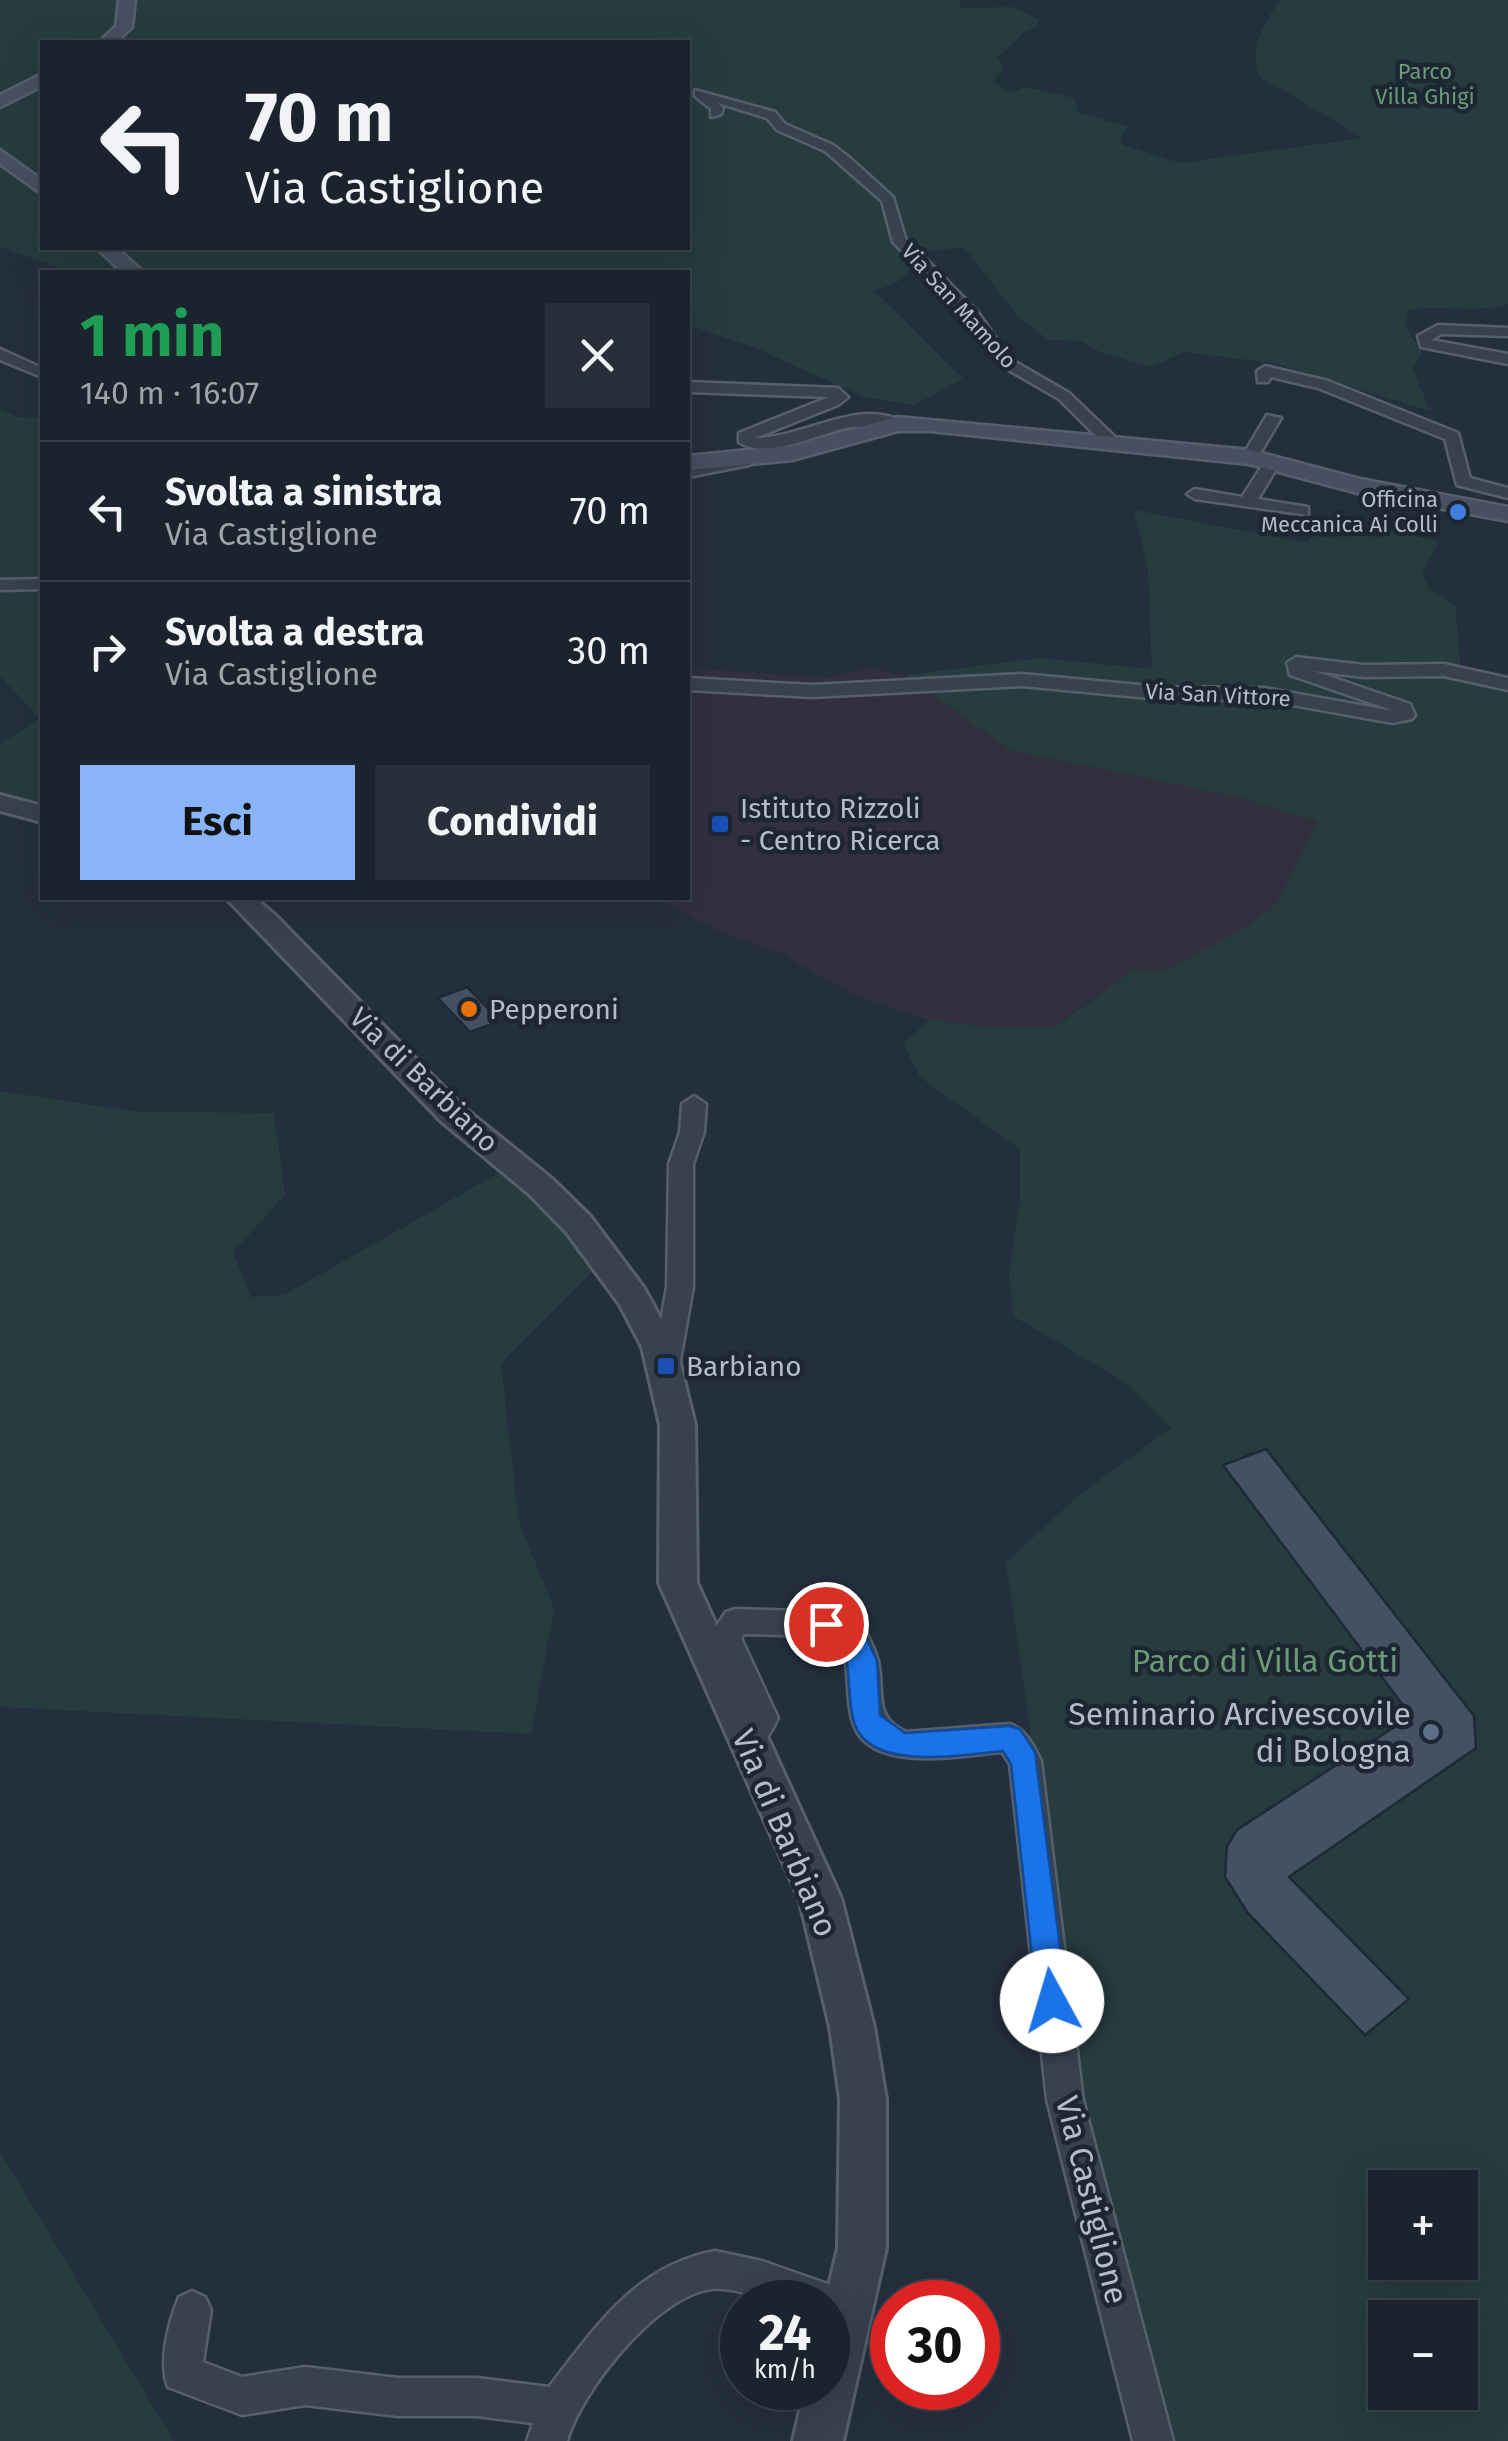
<!DOCTYPE html>
<html lang="it">
<head>
<meta charset="utf-8">
<style>
	body { margin:0; font-family:"Fira Sans",sans-serif; background:#282f3a; color:#f1f3f6; height:100vh; display:flex; flex-direction:column; font-size:38px; white-space:nowrap }
	* { box-sizing:border-box; margin:0 }
	p { font-size:32px; color:#a0a4aa }
	.icon { flex:none; width:55px; height:55px; fill:none; stroke:currentColor; stroke-width:2; stroke-linecap:round; stroke-linejoin:round }
	.map { position:relative; flex:1; overflow:hidden }
	.panel { position:absolute; left:40px; top:270px; width:650px; height:630px; display:flex; flex-direction:column; background:#1b232e; border-radius:0px; box-shadow:0 10px 40px #0002,0 0 0 2px #39404a }
	.panel>* { flex:none }
	.hud { position:absolute; left:40px; top:40px; width:650px; height:210px; border-radius:0px; box-shadow:0 10px 40px #0002,0 0 0 2px #39404a; background:#1b232e; color:#f1f3f6; overflow:hidden }
	.tools { position:absolute; left:1368px; top:2170px; display:grid; gap:20px }
	.tools a { display:grid; place-items:center; width:110px; height:110px; border-radius:0px; background:#1b232e; box-shadow:0 10px 40px #0002,0 0 0 2px #39404a; font-size:50px }
	.speed { position:absolute; left:720px; top:2280px; display:flex; gap:20px; font-size:50px; font-weight:700; text-align:center }
	.speed>* { display:grid; place-content:center; width:130px; height:130px; border-radius:50%; background:#1b232e; box-shadow:0 10px 40px #0002,0 0 0 2px #39404a; line-height:1 }
	.speed small { font-size:25px; font-weight:400 }
	.speed .limit { border:15px solid #d22; background:#fff; color:#111 }
	.pin { position:absolute; display:grid; place-items:center; width:85px; height:85px; color:#fff; margin:-42px; border:5px solid #fff; border-radius:50%; box-shadow:0 2px 10px #0007 }
	.me { position:absolute; width:110px; margin:-55px; rotate:354deg; stroke-linejoin:round; filter:drop-shadow(0 0 8px #0008) }
	.turn { display:flex; align-items:center; gap:35px; height:210px; padding:0 40px; font-size:45px }
	.turn .icon { width:130px; height:130px; stroke-width:2.5 }
	.turn b { display:block; font-size:70px; line-height:85px }
	.round { display:grid; place-items:center; flex:none; width:105px; height:105px; border-radius:0px; background:#282f3a }
	.overview { display:flex; align-items:center; justify-content:space-between; height:170px; padding:0 40px }
	h1 { font-size:60px; font-weight:700; line-height:75px; color:#1e9e55 }
	.button { display:flex; gap:20px; margin-top:auto; padding:20px 40px }
	.button a { flex:1; height:115px; border-radius:0px; background:#8ab4f8; color:#111; font-size:40px; font-weight:700; line-height:115px; text-align:center }
	.button a+a { background:#282f3a; color:#f1f3f6 }
	ul { padding:0; list-style:none }
	li { display:flex; align-items:center; gap:30px; height:140px; padding:0 40px; border-top:2px solid #39404a }
	li div { flex:1 }
	li b { display:block; font-size:38px }
	li em { font-style:normal }
	.map>svg:first-child { display:block }
</style>
</head>
<body>
<div class="map">
<svg width="1508" height="2441" viewBox="0 0 1508 2441">
	<rect width="100%" height="100%" fill="#242f3e"/>
	<path fill="#32303f" d="M688,668L828,678L868,668L907,675L1009,750L1235,796L1317,821L1276,904L1243,929L1162,973L1097,994L1052,1029H1003L930,1020L858,997L780,953L709,927L656,898H688Z"/>
	<path fill="#263c3f" fill-rule="evenodd" d="M0,0H962L958,8L1013,7L1039,20L1038,27L1025,31L997,58L1005,67L993,81L1010,93L1026,87L1074,98L1078,113L1128,126L1119,141L1124,145L1180,163L1363,138L1259,76C1249,49 1264,22 1280,0H1508V304C1477,314 1441,305 1409,310L1405,326L1423,354L1412,367L1430,411L1274,363L1183,352L1152,367L1100,352L1081,341L1049,340L1021,320L964,247L924,252C902,275 908,283 873,290L963,378L915,405L864,397L754,347L688,325V272H71L0,247ZM42,42H688V248H42Z
		M0,409L17,417L42,418V816L0,805V744L39,719L0,675Z
		M1134,510L1307,543L1328,516L1439,541L1422,573L1429,589L1455,605L1461,668L1508,682V2441H1170L1083,2093L1006,1563L1079,1495L1171,1428L1125,1382L1013,1316L1009,1274L1020,1201V1149L920,1077L903,1044L930,1020L1003,1029H1052L1135,969L1162,972L1243,929L1276,904L1317,821L1235,796L1009,750L907,675L1040,658L1152,669L1148,570ZM1385,2188H1460V2262H1385ZM1385,2318H1460V2392H1385Z
		M0,1091L139,1112L274,1113L285,1195L233,1252L251,1297L284,1295L513,1165L603,1260L501,1364L519,1522L554,1609L531,1734L0,1707Z
		M0,2152L1,2153L174,2441H0Z"/>
	<path fill="#455162" stroke="#1f2835" stroke-width="2.5" d="M467,987L500,1021L470,1032L438,998Z
		M1266,1449L1474,1716L1476,1748L1289,1877L1409,1999L1365,2035L1247,1912L1225,1877L1227,1846L1237,1830L1411,1716L1223,1465Z"/>
	<g fill="none" stroke-linecap="round" stroke-linejoin="round">
		<defs>
			<path id="minor" d="M695,90L775,112L785,124L833,145L851,159L893,197L905,238L977,311L1010,359L1069,393L1117,439V445H1105L1059,399L1000,365L967,317L893,242L882,201L841,165L825,151L777,130L767,118L718,103L723,108L721,114L711,117V109L695,96Z
				M1438,325L1508,328V336L1441,334L1431,340L1508,354V364L1421,347L1418,336Z
				M0,349L42,368V377L0,360Z
				M1265,366L1328,381L1458,433L1470,478L1508,488V498L1457,485L1445,439L1318,388L1271,377L1268,382H1258L1257,371Z
				M688,382L838,388L848,397L838,405L755,438C802,439 863,395 905,424C895,431 862,424 845,428C816,435 766,461 739,442V433L829,397L688,392Z
				M1267,415L1281,418L1256,460H1244L1242,457Z
				M1273,456L1281,461L1258,499L1308,507V515L1195,499L1187,494L1195,489L1242,497L1267,458Z
				M743,457L751,462L749,465L688,477V467Z
				M42,579V589L0,590V580Z
				M1296,657L1364,665L1444,664L1508,678V690L1444,676L1364,677L1314,671L1410,704L1415,715L1412,719L1393,723L1264,700L1160,699L1022,686L812,697L688,690V678L812,685L1022,674L1160,687L1264,688L1394,711L1290,675L1287,663Z
				M694,1096L706,1104L704,1132L693,1164V1287L679,1366L675,1373H657L653,1366L667,1287L669,1164L680,1132L682,1104Z
				M736,1609L826,1612L862,1623C867,1635 875,1649 878,1661C885,1692 872,1716 906,1732L1010,1724C1026,1730 1034,1746 1041,1761L1083,2100L1173,2441H1133L1047,2100L1010,1764L1002,1752C961,1755 865,1776 852,1719C845,1692 851,1667 840,1641L826,1636L744,1634L741,1638L778,1718C769,1737 757,1758 735,1750L731,1740L747,1716L710,1636L726,1612Z
				M715,2251L762,2261L862,2296L868,2309L862,2322L849,2328L828,2320V2302C810,2302 790,2305 773,2301C753,2297 733,2287 712,2289C657,2295 581,2391 567,2441H527L533,2423L477,2416H398L305,2405L242,2415L168,2387C158,2362 169,2321 179,2297L192,2291L205,2297L211,2310L203,2362L242,2377L305,2367L398,2378H477L549,2387C596,2327 635,2266 715,2251Z"/>
			<path id="tertiary" d="M0,795L42,806V822L0,811Z
				M226,898H255L276,916L463,1107L551,1178L590,1216L644,1288L676,1347L695,1425L697,1583L841,1898L874,2027L886,2099V2248L843,2441H793L805,2388H828L825,2302L838,2248L840,2099L830,2027L799,1898L659,1583L660,1425L642,1347L620,1305L567,1233L529,1194L441,1121Z"/>
			<path id="secondary" d="M119,0H135L132,27L116,42H99L116,26Z
				M42,74V86L0,107V95Z
				M0,150L42,180V194L0,164Z
				M97,248H117L143,272H122Z
				M897,417L1250,450L1360,479L1508,507V521L1358,493L1249,464L930,431H898L792,460L688,470V456L791,446Z"/>
		</defs>
		<use href="#minor" stroke="#565f6c" stroke-width="5"/>
		<use href="#tertiary" stroke="#565f6c" stroke-width="6"/>
		<use href="#secondary" stroke="#565f6c" stroke-width="5"/>
		<use href="#minor" fill="#38414e" fill-rule="evenodd"/>
		<use href="#tertiary" fill="#38414e" fill-rule="evenodd"/>
		<use href="#secondary" fill="#465061" fill-rule="evenodd"/>
	</g>
	<path fill="#1a73e8" stroke="#114b97" stroke-width="2.5" d="M826,1613L860,1624L877,1661L880,1715L905,1733L1010,1726L1020,1729L1035,1752L1067,2001L1063,2012L1052,2016L1041,2012L1037,2001L1011,1764L1003,1751C964,1754 864,1774 853,1718C847,1691 852,1667 840,1640L816,1632L813,1624L816,1616Z"/>
	<circle fill="#3f7fe0" stroke="#1d2633" stroke-width="4" cx="1458" cy="512" r="10"/>
	<g fill="#1a4fb4" stroke="#1d2633" stroke-width="4">
		<rect x="710" y="814" width="20" height="20" rx="5"/>
		<rect x="656" y="1356" width="20" height="20" rx="5"/>
	</g>
	<circle fill="#e8710a" stroke="#1d2633" stroke-width="4" cx="469" cy="1009" r="10"/>
	<circle fill="#5c6f8a" stroke="#1d2633" stroke-width="4" cx="1431" cy="1732" r="10"/>
	<g text-anchor="middle" dominant-baseline="central" stroke-width="9" stroke-linejoin="round" paint-order="stroke">
		<g font-size="22" fill="#6b9a76" stroke="#1d2633">
			<text x="1425" y="71">Parco<tspan x="1425" dy="25">Villa Ghigi</tspan></text>
		</g>
		<g font-size="22" fill="#b4bcc9" stroke="#1d2633">
			<text transform="translate(959 306) rotate(48)">Via San Mamolo</text>
			<text transform="translate(1218 695) rotate(3)">Via San Vittore</text>
		</g>
		<g font-size="22" fill="#b4bcc9" stroke="#1d2633" text-anchor="end">
			<text x="1438" y="499">Officina<tspan x="1438" dy="25">Meccanica Ai Colli</tspan></text>
		</g>
		<g font-size="28" fill="#b4bcc9" stroke="#1d2633" text-anchor="start">
			<text x="740" y="808">Istituto Rizzoli<tspan x="740" dy="32">- Centro Ricerca</tspan></text>
			<text x="489" y="1009">Pepperoni</text>
			<text x="686" y="1366">Barbiano</text>
		</g>
		<g font-size="28" fill="#b4bcc9" stroke="#1d2633">
			<text transform="translate(424 1080) rotate(44)">Via di Barbiano</text>
		</g>
		<g font-size="32" fill="#6b9a76" stroke="#1d2633">
			<text x="1265" y="1661">Parco di Villa Gotti</text>
		</g>
		<g font-size="32" fill="#b4bcc9" stroke="#1d2633" text-anchor="end">
			<text x="1411" y="1714">Seminario Arcivescovile<tspan x="1411" dy="37">di Bologna</tspan></text>
		</g>
		<g font-size="32" fill="#b4bcc9" stroke="#1d2633">
			<text transform="translate(785 1833) rotate(67)">Via di Barbiano</text>
			<text transform="translate(1092 2200) rotate(76)">Via Castiglione</text>
		</g>
	</g>
</svg>
<div class="tools">
<a>+</a>
<a>−</a>
</div>
<div class="speed"><div>24<small>km/h</small></div><div class="limit">30</div></div>
<div class="pin" style="left:826px;top:1624px;background:#d93025"><svg class="icon" aria-label="arrive" viewBox="0 0 24 24"><path d="M6 21V4h12l-3 4 3 4H6"/></svg></div>
<svg class="me" style="left:1052px;top:2001px" viewBox="-20 -20 40 40"><circle r="19" fill="#fff"/><path d="M0-13L10 11 0 6-10 11z" fill="#1a73e8"/></svg>
<div class="hud">
<div class="turn"><svg class="icon" aria-label="left" viewBox="0 0 24 24"><path d="M17 20v-9H6M10 6l-5 5 5 5"/></svg><div><b>70 m</b>Via Castiglione</div></div>
</div>
<section class="panel">
<div class="overview"><div><h1>1 min</h1><p>140 m · 16:07</p></div><a class="round"><svg class="icon" aria-label="close" viewBox="0 0 24 24"><path d="M6 6l12 12M18 6L6 18"/></svg></a></div>
<ul>
<li><svg class="icon" aria-label="left" viewBox="0 0 24 24"><path d="M17 20v-9H6M10 6l-5 5 5 5"/></svg><div><b>Svolta a sinistra</b><p>Via Castiglione</p></div><em>70 m</em></li>
<li><svg class="icon" aria-label="right" viewBox="0 0 24 24"><path d="M7 20v-9h11M14 6l5 5-5 5"/></svg><div><b>Svolta a destra</b><p>Via Castiglione</p></div><em>30 m</em></li>
</ul>
<div class="button"><a>Esci</a><a>Condividi</a></div>
</section>
</div>
</body>
</html>
